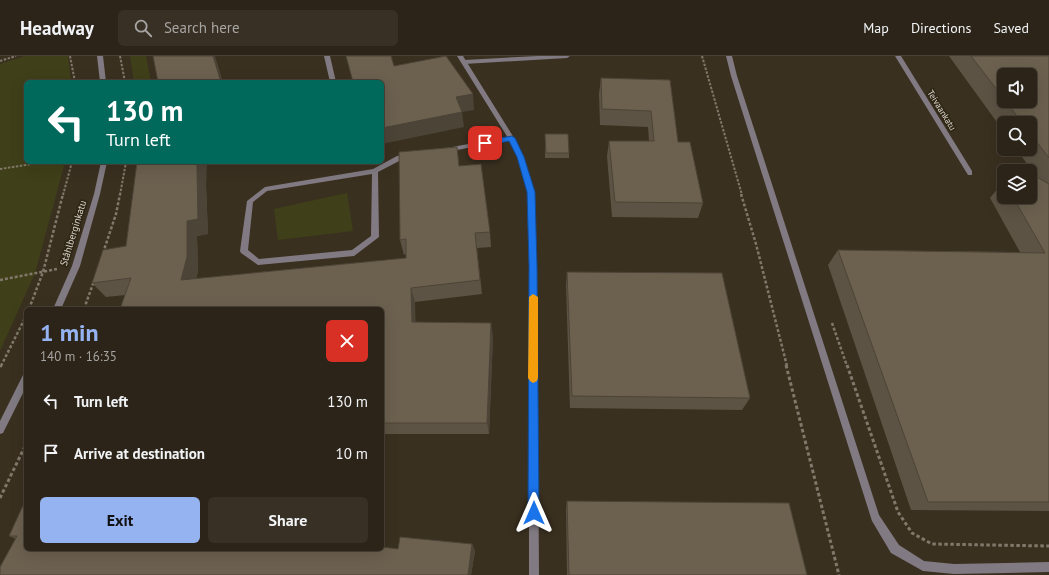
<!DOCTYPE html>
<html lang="en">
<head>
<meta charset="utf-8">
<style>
	body { margin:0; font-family:"PT Sans",sans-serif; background:#383025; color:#f1f3f6; height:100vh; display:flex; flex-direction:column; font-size:15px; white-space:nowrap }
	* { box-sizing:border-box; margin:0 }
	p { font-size:13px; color:#a6a4a2 }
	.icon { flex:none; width:22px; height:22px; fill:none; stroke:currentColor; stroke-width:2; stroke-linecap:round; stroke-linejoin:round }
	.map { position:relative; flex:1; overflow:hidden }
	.side { position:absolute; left:24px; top:251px; width:360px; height:244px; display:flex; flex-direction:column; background:#2c2418; border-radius:6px; box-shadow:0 4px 16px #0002,0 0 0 1px #484137 }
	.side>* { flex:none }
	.hud { position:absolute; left:24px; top:24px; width:360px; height:84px; border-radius:6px; box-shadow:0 4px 16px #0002,0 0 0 1px #484137; background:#00695c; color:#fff; overflow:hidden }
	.controls { position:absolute; left:997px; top:12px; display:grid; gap:8px }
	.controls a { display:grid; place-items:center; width:40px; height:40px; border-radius:6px; background:#2c2418; box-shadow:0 4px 16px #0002,0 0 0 1px #484137; font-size:20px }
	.pin { position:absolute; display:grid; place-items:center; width:34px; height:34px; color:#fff; margin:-17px; border-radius:8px; box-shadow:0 2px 6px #0006 }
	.me { position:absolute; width:44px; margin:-22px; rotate:0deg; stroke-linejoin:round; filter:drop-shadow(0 0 3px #0008) }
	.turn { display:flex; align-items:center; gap:14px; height:84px; padding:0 16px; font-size:18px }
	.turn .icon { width:52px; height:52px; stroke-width:2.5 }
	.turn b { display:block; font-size:28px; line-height:34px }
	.round { display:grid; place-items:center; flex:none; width:42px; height:42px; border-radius:6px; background:#383025 }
	.overview { display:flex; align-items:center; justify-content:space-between; height:68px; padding:0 16px }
	h1 { font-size:24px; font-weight:700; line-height:30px; color:#95b2f1 }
	.primary-button { display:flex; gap:8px; margin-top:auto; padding:8px 16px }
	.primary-button a { flex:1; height:46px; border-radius:6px; background:#95b2f1; color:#111; font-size:16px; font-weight:700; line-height:46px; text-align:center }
	.primary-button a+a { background:#383025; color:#f1f3f6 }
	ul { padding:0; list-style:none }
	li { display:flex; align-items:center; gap:12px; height:52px; padding:0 16px }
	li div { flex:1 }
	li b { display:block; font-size:15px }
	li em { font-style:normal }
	header { display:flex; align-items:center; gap:24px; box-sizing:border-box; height:56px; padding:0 20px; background:#2c2418; border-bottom:1px solid #484137 }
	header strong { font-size:19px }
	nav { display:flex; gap:22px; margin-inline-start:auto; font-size:14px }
	.search { width:280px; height:36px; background:#383025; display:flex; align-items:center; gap:10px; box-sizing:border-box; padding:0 14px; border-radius:6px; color:#a6a4a2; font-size:15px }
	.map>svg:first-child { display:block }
</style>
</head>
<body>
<header>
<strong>Headway</strong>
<div class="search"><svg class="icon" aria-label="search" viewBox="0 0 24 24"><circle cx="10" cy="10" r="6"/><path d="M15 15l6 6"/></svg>Search here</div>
<nav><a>Map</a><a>Directions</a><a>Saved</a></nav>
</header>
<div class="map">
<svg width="1049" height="519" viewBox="0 0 1049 519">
	<rect width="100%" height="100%" fill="#3a3020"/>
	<path fill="#3f4019" d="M25,0H68L71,26H26V106H65L35,217L0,295V8Z
		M130,0H146L151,26H134Z
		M347,137L353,175L278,184L274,153Z"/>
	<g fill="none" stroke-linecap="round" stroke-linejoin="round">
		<path stroke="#81786b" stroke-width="2" stroke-dasharray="2.5 1.5" stroke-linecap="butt" d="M70,0L75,26
			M120,0L125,26
			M702,0L742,139
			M0,5L16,0
			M0,113L45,106
			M63,139L72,106
			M120,139L126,106"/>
		<path stroke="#81786b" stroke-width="2.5" stroke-dasharray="3 2" stroke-linecap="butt" d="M741,138L756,188L787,310
			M103,197L116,158L120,138
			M0,224L57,213
			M29,253L43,216L63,138
			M84,253L94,225
			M832,267L847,310
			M1,310L26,260"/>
		<path stroke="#81786b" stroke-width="3" stroke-dasharray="3.5 2.5" stroke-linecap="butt" d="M786,309L839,519
			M847,309L898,456L912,477L932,488L1049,490
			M0,311L1,309
			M0,442L26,388"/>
		<path fill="#817a82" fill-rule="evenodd" d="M324,0H330L336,26H330Z
			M538,0H570L567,2L464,8L461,6L464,4Z
			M726,0H732L737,20L879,459L899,489L924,505L954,508L1049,506V516L954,518L923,515L891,497L872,465L731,20Z
			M511,80L513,81V83L447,96L444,94L447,92Z
			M408,98H410V102L401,104L378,116L379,181L354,200L258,209L241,197L240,195L247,145L265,131L373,113L397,100ZM372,118L371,180L352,194L259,203L248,194L253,146L267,135Z"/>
		<path fill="#817a82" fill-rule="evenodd" d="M97,0H103L106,26H100Z
			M457,0H463L514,82L524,101L534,136L537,210L539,519H529V210L528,136L518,101L508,82Z
			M895,0H901L972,115V119H968Z
			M101,106H107L100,138L80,210L61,253H53L72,210L94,138Z
			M26,318V331L3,377L0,378V365L23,319Z"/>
	</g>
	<path fill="#5d5344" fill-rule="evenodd" d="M949,0H1049V455L911,454L828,209L838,194L1020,196L990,142L1004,125V141H1030L1037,121L1016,93H1030V67H1004V76ZM1004,19L1030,45H1004Z
		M601,22L670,24L678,86L703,147L698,162L612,161L607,100L609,85H649L648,71L600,69L599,38Z
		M545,82L569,97V102H545Z
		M459,110L490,176L491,191L477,192L482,238L415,246V266L493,280L489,378H382V253L125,239L106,241L92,227L126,190L206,130L208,178L197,180L198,215L196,223L406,202V198L404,199L400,184Z
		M567,216L750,342L742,354L570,352L566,230Z
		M26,443V493H398L472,488L475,495L471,519H0L16,483L9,480Z
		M567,445L807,519H567L566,453Z"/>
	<path fill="#4c4437" d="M213,0H215L223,26H221Z
		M473,38L474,54L462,56L464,71L382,88V72L456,41Z
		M197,106H207L206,130L208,178L197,180L198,215L192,239L181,224L187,165L197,114Z
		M411,232L415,246L416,280L412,266Z
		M491,267L493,280L489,378L487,367Z
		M472,488L475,495L471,519H468Z"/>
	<path fill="#6c614f" stroke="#4c4437" d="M153,0H213L221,26H158Z
		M346,0H391L394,10L446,0L473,38L456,41L462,56L382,72V26H353Z
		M971,0H1049V102L1030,77V67H1022L1006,45H1030V19H1004V43Z
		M601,22L670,24L678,86H690L703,147L615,146L609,85H654L651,55L602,53Z
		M332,24V26H322Z
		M545,78H568L569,97H546Z
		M457,91L459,110L481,108L490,176L475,177L480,224L411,232L412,266L491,267L487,367H382V253H120L131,222L92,227L103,194L126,190L137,106H197V114L198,163L187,165V201L181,224L406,202V183L400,184L399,96Z
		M1030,117L1049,128V446H928L838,194L1045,197L1013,141H1030Z
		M567,216L722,217L750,342L572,340Z
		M26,443V493H382V491L398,493L400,481L472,488L468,519H0V511L17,480H9Z
		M567,445L789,447L807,519H569Z"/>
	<path fill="#1a73e8" stroke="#114b97" d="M512,80L515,82L524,101L535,136L537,210L539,457L537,461L534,463L530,461L528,457L529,210L527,136L517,101L509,85L485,90L481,87L485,85Z"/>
	<path fill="#f59e0b" d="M533,238L538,241V322L537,325L533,327L530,325L528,322L529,241Z"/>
	<g text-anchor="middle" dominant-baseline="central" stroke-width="3.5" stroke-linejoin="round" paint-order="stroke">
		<g font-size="9" fill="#ddd7cd" stroke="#302716">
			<text transform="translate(942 54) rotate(58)">Teivaankatu</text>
		</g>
		<g font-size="10" fill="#ddd7cd" stroke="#302716">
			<text transform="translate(73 177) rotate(-73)">Ståhlberginkatu</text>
		</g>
	</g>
</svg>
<div class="controls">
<a><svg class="icon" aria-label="sound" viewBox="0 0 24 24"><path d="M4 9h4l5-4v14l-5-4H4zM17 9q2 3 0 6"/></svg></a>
<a><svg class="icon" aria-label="search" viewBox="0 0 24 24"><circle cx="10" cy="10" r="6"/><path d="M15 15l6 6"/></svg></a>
<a><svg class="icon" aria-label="layers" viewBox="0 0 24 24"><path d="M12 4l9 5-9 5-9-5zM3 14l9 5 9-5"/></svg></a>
</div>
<div class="pin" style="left:485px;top:87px;background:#d93025"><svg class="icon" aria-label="arrive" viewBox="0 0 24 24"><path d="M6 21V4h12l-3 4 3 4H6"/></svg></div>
<svg class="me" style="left:534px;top:457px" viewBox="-20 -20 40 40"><path d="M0-17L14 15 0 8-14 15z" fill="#1a73e8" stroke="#fff" stroke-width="4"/></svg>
<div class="hud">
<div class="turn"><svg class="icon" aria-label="left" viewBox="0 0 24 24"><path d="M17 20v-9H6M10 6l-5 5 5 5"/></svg><div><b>130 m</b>Turn left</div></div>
</div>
<section class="side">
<div class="overview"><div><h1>1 min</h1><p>140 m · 16:35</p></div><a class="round" style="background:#d93025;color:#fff"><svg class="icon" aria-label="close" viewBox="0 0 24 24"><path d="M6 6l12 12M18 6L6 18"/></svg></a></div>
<ul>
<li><svg class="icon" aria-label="left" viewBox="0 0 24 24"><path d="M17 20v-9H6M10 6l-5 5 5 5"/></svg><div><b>Turn left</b></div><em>130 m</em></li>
<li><svg class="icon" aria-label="arrive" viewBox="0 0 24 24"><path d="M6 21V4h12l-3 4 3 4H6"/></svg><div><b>Arrive at destination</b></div><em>10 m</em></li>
</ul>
<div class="primary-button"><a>Exit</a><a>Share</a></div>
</section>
</div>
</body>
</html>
